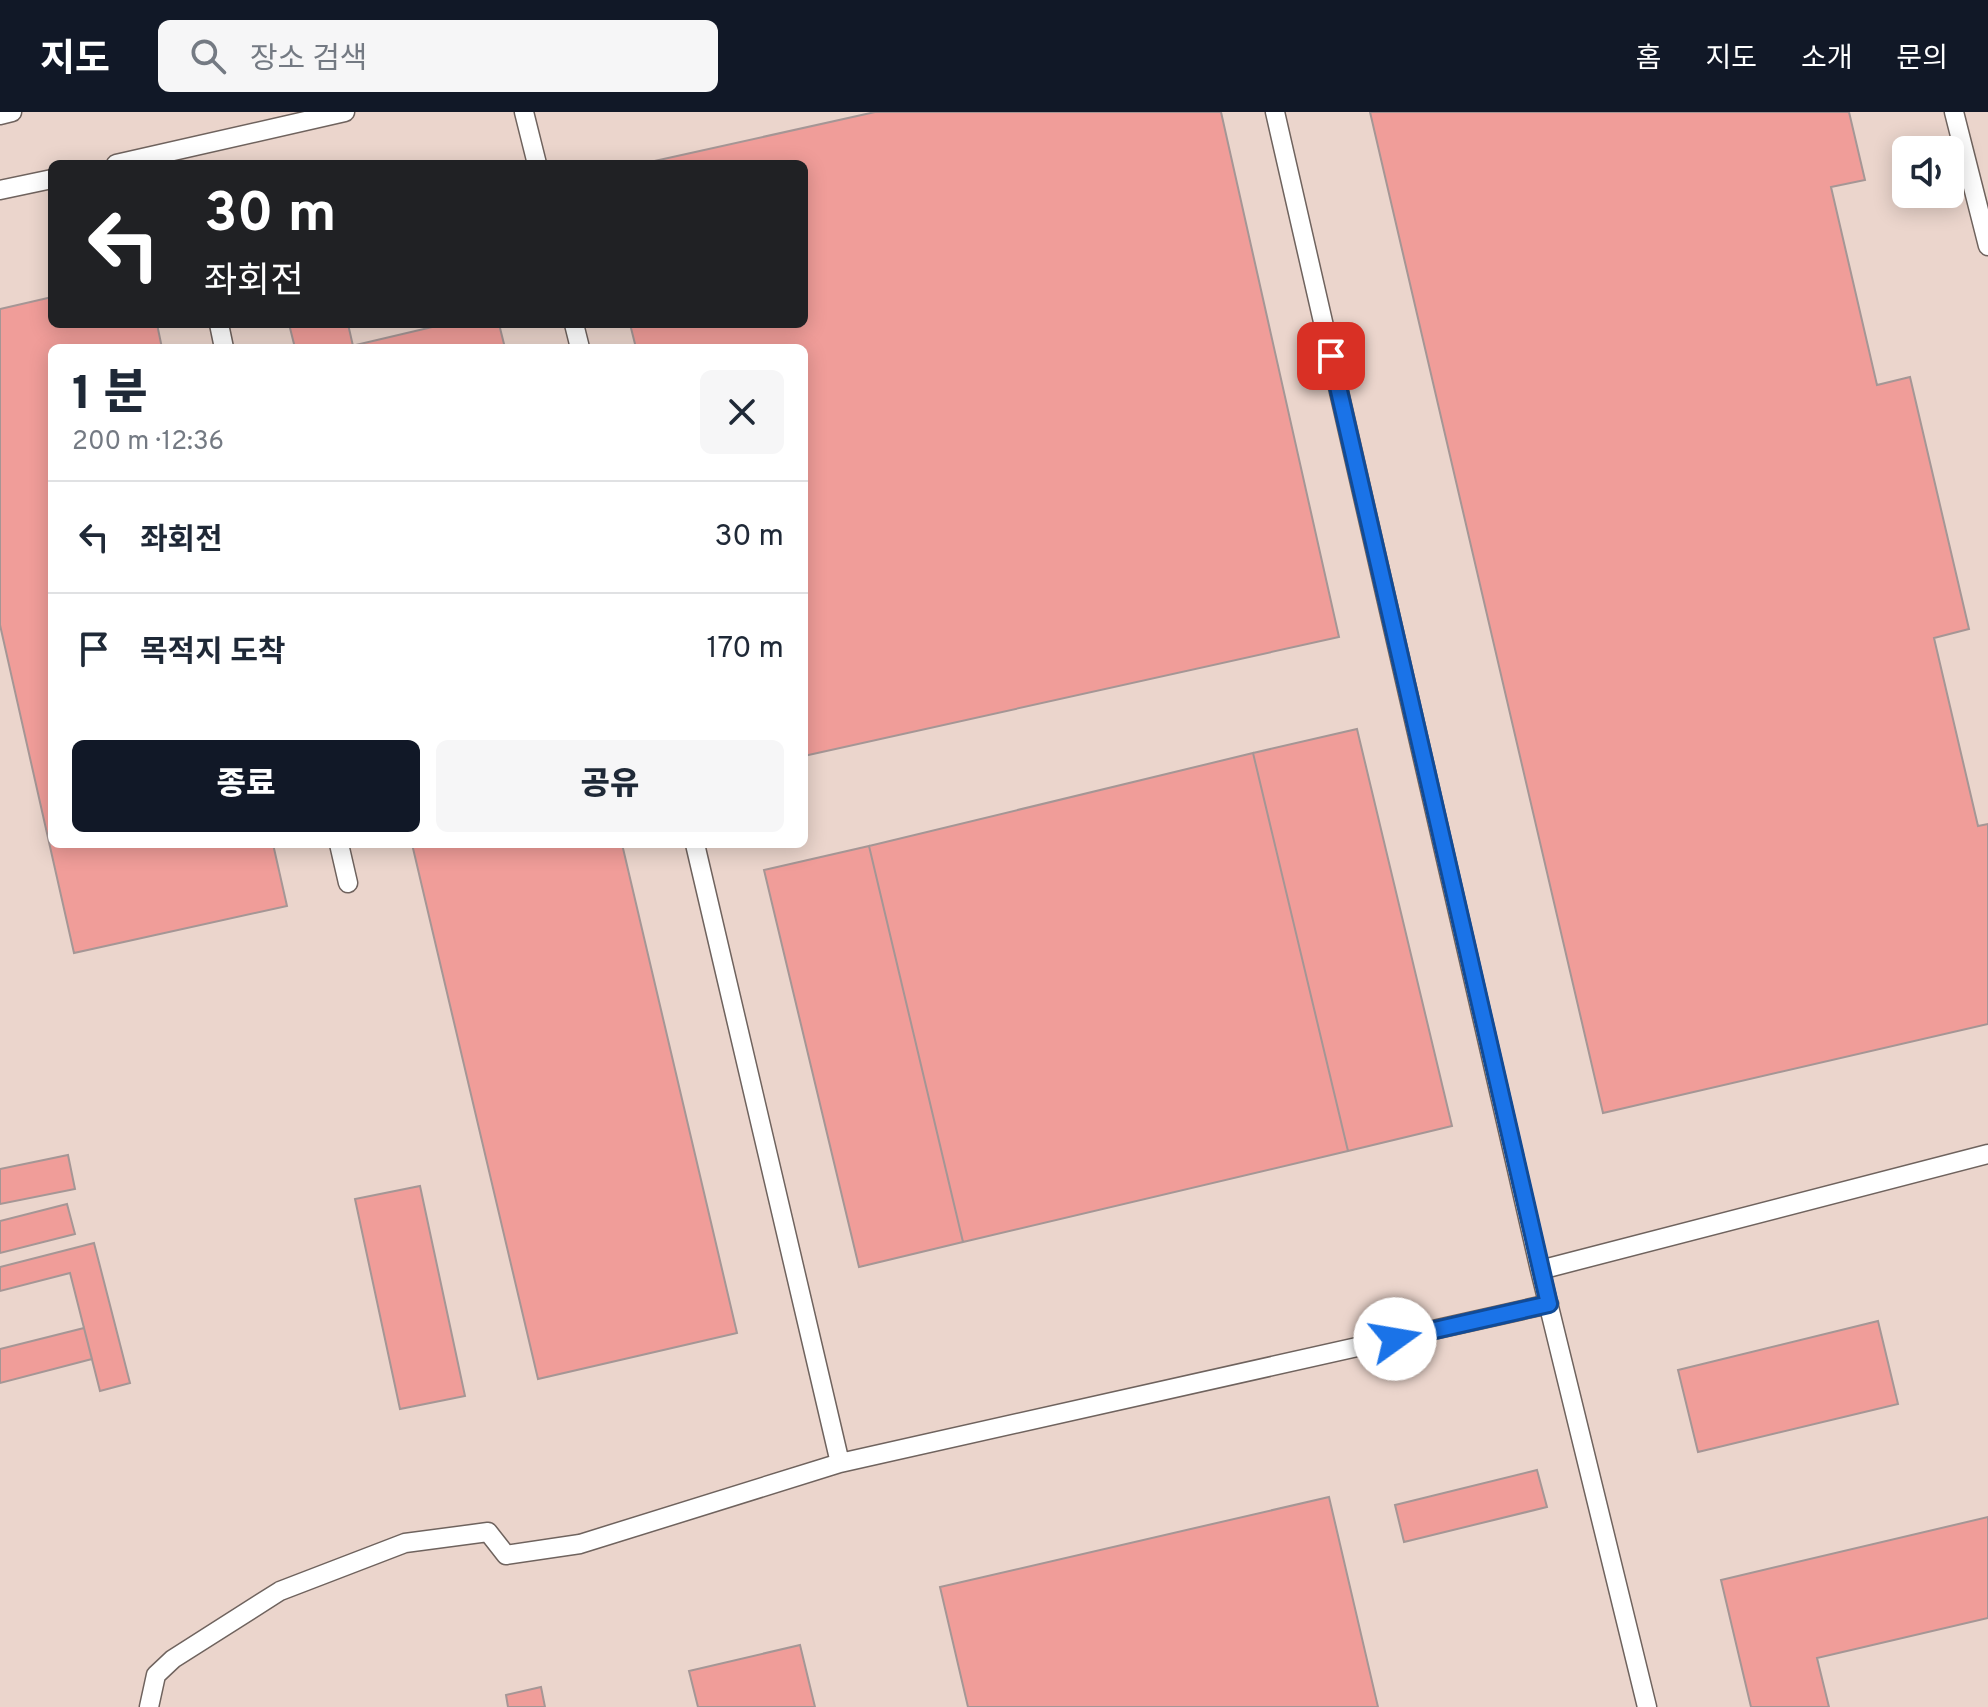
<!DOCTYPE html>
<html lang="ko">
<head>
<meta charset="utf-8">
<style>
	body { margin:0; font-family:Overpass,"Noto Sans KR",sans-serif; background:#f6f6f7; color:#1f2937; height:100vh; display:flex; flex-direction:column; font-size:30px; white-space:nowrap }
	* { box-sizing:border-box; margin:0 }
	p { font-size:26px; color:#747a83 }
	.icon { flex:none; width:44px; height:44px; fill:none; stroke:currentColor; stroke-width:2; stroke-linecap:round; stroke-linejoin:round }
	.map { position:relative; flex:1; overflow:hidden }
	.panel { position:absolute; left:48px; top:232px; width:760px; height:504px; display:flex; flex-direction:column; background:#fff; border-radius:12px; box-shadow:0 4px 20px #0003 }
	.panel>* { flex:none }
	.hud { position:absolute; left:48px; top:48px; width:760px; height:168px; border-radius:12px; box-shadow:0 4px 20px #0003; background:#202124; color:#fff; overflow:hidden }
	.buttons { position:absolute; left:1892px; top:24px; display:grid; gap:16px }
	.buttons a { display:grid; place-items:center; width:72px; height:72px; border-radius:12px; background:#fff; box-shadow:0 4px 20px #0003; font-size:40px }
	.pin { position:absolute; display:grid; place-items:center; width:68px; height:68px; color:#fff; margin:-34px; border-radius:16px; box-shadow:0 4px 12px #0006 }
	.me { position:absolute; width:88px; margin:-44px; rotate:77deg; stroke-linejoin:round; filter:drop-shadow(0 0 6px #0008) }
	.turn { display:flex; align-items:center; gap:28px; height:168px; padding:0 24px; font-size:36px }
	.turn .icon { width:104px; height:104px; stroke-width:2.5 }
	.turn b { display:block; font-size:56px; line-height:68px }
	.round { display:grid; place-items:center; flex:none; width:84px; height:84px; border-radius:12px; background:#f6f6f7 }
	.head { display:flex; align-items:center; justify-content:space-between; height:136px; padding:0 24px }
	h1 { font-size:48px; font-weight:800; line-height:60px }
	.action { display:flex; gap:16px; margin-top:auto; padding:16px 24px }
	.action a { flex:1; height:92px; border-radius:12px; background:#111827; color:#fff; font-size:32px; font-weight:800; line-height:92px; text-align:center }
	.action a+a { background:#f6f6f7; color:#1f2937 }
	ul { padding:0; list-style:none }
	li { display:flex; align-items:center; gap:24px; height:112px; padding:0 24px; border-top:2px solid #e0e1e3 }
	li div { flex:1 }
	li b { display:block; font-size:30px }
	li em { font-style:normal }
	header { display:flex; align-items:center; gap:48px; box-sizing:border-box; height:112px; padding:0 40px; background:#111827; color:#fff }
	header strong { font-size:38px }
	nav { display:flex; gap:44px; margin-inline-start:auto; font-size:28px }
	.search { width:560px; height:72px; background:#f6f6f7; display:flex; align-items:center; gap:20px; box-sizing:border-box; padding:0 28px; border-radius:12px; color:#747a83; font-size:30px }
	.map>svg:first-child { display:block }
</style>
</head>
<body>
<header>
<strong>지도</strong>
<div class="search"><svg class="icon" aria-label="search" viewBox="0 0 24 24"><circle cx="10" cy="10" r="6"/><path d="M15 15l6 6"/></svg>장소 검색</div>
<nav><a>홈</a><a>지도</a><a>소개</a><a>문의</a></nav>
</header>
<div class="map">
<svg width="1988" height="1595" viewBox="0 0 1988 1595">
	<rect width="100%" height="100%" fill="#f1e3dd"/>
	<path fill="#ebd5cc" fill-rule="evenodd" d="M0,0H1988V1595H0ZM1906,38H1950V82H1906ZM52,52H804V212H52ZM52,236H804V732H52Z"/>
	<path fill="#f09d99" stroke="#a59695" stroke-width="2" d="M875,0H1221L1339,525L804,644V236H636L630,212H804V52H641Z
		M1370,0H1849L1865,68L1831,75L1877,273L1910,265L1969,517L1934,526L1978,714L1988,712V912L1603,1001Z
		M52,185V212H157L162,236H52V732H273L287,794L74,841L0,513V197Z
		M289,212H348L353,234L343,236H295Z
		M445,212H499L505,236H343Z
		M1357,617L1452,1014L1348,1039L1253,641Z
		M1253,641L1348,1039L963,1130L869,734Z
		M412,732H622L737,1221L538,1267Z
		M869,734L963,1130L859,1155L764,758Z
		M68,1043L75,1077L0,1092V1057Z
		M420,1074L465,1284L400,1297L355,1087Z
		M67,1092L75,1122L0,1141V1109Z
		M94,1131L130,1271L100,1279L70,1161L0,1179V1155Z
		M1878,1209L1898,1292L1698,1340L1678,1258Z
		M84,1216L92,1247L0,1271V1237Z
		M1537,1358L1547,1395L1404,1430L1395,1393Z
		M1329,1385L1378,1595H968L940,1475Z
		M1988,1405V1506L1817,1546L1829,1595H1751L1721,1468Z
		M800,1533L815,1595H698L689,1559Z
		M541,1575L545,1595H508L506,1583Z"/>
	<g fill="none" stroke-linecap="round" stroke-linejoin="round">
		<defs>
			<path id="service" d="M524,0L537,52
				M1275,0L1540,1158L1647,1595
				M1954,0L1988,134
				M0,3L12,0
				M116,52L345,0
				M0,78L52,67
				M219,212L224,236
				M574,212L580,236
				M339,732L348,771
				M695,732L840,1351
				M1540,1158L1988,1042
				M149,1595L156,1563L173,1547L280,1479L405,1431L488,1420L506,1443L580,1432L840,1351L1549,1192"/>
		</defs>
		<use href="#service" stroke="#6f635e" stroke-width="21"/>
		<use href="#service" stroke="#fff" stroke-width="18"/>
	</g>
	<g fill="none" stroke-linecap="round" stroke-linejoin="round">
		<defs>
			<path id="route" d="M1331,244L1549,1192L1395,1227"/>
		</defs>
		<use href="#route" stroke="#114b97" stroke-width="20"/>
		<use href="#route" stroke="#1a73e8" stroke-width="14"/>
	</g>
</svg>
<div class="buttons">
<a><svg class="icon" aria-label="sound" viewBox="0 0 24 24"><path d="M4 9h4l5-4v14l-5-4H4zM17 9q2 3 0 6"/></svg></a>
</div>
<div class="pin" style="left:1331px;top:244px;background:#d93025"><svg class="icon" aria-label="arrive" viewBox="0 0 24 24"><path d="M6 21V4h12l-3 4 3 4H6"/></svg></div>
<svg class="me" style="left:1395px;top:1227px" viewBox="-20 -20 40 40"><circle r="19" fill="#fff"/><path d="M0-13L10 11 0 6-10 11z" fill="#1a73e8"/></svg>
<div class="hud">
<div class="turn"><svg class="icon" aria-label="left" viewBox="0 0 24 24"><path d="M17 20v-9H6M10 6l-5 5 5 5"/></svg><div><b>30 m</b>좌회전</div></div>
</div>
<section class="panel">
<div class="head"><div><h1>1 분</h1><p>200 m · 12:36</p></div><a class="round"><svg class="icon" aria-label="close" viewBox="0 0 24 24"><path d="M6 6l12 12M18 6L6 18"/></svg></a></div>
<ul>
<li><svg class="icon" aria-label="left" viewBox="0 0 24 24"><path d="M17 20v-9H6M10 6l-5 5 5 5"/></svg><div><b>좌회전</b></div><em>30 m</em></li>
<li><svg class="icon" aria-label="arrive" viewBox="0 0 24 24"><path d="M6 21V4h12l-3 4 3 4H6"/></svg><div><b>목적지 도착</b></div><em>170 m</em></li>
</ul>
<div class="action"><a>종료</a><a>공유</a></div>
</section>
</div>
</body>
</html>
